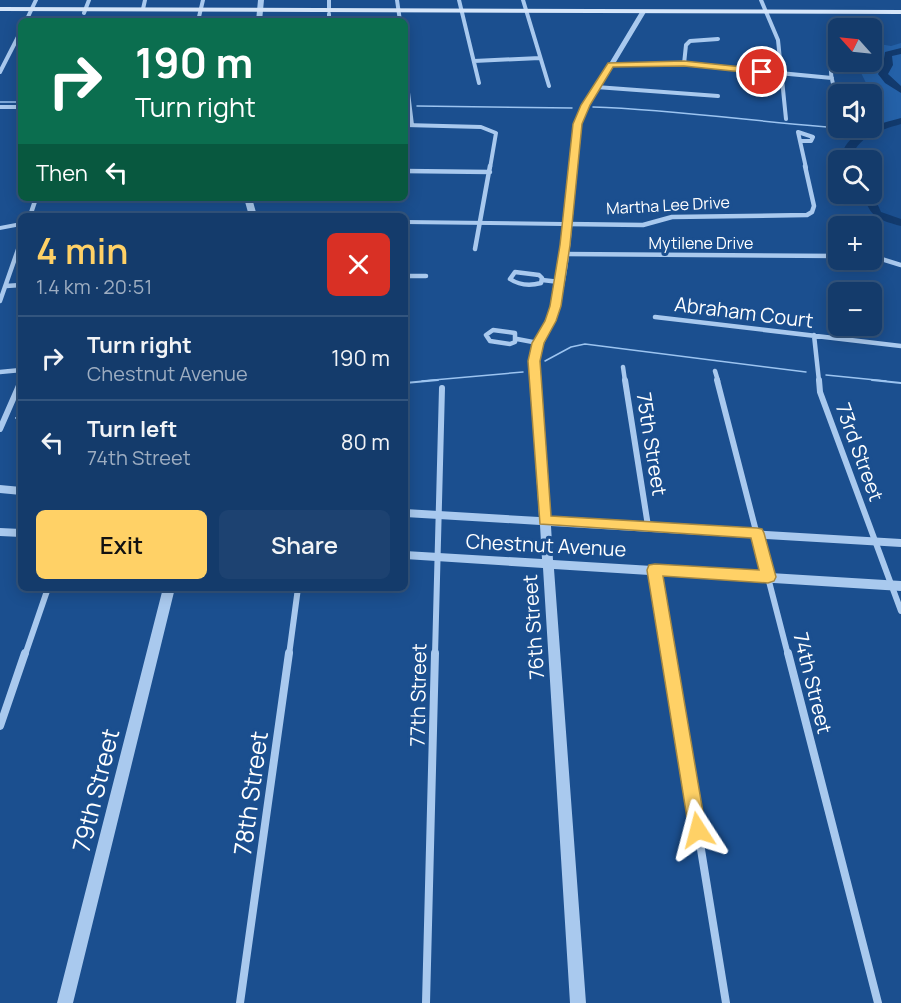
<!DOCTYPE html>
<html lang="en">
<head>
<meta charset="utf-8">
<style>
	body { margin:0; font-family:Manrope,sans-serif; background:#1d4271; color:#f1f3f6; height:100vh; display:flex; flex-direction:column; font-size:22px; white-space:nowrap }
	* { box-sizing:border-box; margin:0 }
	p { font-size:20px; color:#9dadc1 }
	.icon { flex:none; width:33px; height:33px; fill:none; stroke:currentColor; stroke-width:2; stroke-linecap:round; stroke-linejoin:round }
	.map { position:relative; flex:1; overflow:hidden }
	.details { position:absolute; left:18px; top:213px; width:390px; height:378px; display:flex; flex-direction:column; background:#143b6b; border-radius:9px; box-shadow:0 3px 15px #0003,0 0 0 2px #33557e }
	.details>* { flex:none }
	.guide { position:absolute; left:18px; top:18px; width:390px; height:183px; border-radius:9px; box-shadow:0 3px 15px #0003,0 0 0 2px #33557e; background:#0b6e4f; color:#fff; overflow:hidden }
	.needle { width:39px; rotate:297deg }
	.controls { position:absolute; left:828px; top:18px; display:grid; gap:12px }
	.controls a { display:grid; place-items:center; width:54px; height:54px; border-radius:9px; background:#143b6b; box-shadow:0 3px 15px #0003,0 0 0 2px #33557e; font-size:30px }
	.pin { position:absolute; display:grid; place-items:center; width:51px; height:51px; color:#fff; margin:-26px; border:3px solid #fff; border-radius:50%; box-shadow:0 2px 6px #0007 }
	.me { position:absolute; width:66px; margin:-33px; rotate:351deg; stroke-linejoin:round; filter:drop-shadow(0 0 4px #0008) }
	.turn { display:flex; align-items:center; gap:21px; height:126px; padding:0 18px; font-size:27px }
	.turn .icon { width:78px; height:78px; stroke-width:2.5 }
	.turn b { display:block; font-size:42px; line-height:51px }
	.then { display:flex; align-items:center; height:57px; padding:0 18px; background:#0003; gap:12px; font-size:22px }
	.round { display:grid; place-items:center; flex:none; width:63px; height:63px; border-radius:9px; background:#1d4271 }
	.overview { display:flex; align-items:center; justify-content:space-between; height:102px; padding:0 18px }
	h1 { font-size:36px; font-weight:600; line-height:45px; color:#ffd166 }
	.primary-button { display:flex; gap:12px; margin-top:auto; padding:12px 18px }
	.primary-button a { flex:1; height:69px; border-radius:9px; background:#ffd166; color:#111; font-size:24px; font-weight:600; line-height:69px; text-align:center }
	.primary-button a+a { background:#1d4271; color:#f1f3f6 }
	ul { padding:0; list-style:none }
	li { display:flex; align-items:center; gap:18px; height:84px; padding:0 18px; border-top:2px solid #33557e }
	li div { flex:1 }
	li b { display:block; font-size:22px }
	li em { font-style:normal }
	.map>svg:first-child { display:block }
</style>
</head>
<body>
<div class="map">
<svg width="901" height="1003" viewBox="0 0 901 1003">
	<rect width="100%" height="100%" fill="#1b4f8f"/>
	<path fill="#2461a8" d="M901,43V119L873,127C887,106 860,81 858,62H872V49H876L879,44L891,46Z"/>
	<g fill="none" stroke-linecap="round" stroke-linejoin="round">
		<path stroke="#9cc4f0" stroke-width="1.5" d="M0,102H21
			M417,106L572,108
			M593,107C686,110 777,125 870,130
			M545,361L571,347L585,344L806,372
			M826,375L886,381
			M422,381L523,372"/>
		<path stroke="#9cc4f0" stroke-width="2" d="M872,380L901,383
			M405,383L438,380
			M16,418L21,417"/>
		<path fill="#123a6d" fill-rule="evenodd" d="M901,48V54L892,56L893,65L888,74L901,86V93L885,83L878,74L883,65L885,52Z
			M901,118V124C880,130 856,137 851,160H841C843,132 878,124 901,118Z
			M872,192L881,212L901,219V226C878,220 870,217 863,194Z"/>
		<path stroke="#a9c9ee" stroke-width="4" d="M329,0V11
			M397,0L400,21
			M459,0L479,83
			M523,0L549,86
			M761,0L778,40L786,119
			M143,9L145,0
			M84,13L89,0
			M329,14V21
			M26,21L36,0
			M198,21L203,0
			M838,44C829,62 828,77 838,95
			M474,61L540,58
			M611,64H684L832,78
			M684,64L686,45L690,41L718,39
			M405,68L412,125
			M0,72L21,31
			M596,87L718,96
			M0,107H21
			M405,125L481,127L496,133L490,168
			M800,141H811L813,137L798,132L806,168"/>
		<path stroke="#a9c9ee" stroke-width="4.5" d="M405,171L490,172
			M30,216L36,198
			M567,224L643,225L672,217L807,215L812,212L814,206L805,166
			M475,249L490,166
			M564,254L838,256
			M872,256L901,265
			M515,272L539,275L542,278L541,283C530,286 519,285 510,279Z
			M405,276H426
			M542,280L560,282
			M6,286L21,285
			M0,301L21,241
			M655,317L901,346
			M493,330L515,333V342L510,344L490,341L486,335Z
			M814,335L819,381
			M517,339L538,343
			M623,367L625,381
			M715,371L718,381
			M0,372L21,370"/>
		<path stroke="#a9c9ee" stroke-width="6" d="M625,380L648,526
			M717,380L788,655
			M819,380L820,392L901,611
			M0,429L21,381
			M655,570L669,655
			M25,655L48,588
			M289,655L298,588
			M435,655L442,388"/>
		<path stroke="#a9c9ee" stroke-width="8" d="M669,653L726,1003
			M788,653L878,1003
			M0,726L25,653
			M240,1003L289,653
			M426,1003L435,653"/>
		<path fill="#a9c9ee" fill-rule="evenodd" d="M258,0H264L262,21H256Z
			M643,10L646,12L583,117L578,134C574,190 574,250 560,305C556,325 542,341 539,361L550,518L901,539V547L551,526L553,560L901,581V591L554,569L586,1003H570L543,568L405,559V551L542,559L540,525L405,517V509L539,517L529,361L533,346L552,305L563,226L405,224V220L564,222L572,134L577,117L640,12Z
			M244,198H252L257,216H249Z
			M21,222V226L0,230V226Z
			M0,485L21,487V495L0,493Z
			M0,528L21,529V537L0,536Z
			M163,588H175L73,1003H57Z"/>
		<path fill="#d6e6fa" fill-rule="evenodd" d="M0,7L901,10V14L0,11Z"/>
	</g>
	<path fill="#ffd166" stroke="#a68842" stroke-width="1.5" d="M684,61L762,69L766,72L762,74L684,66L613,67L590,105L582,124L570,245L561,306L556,321L544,343L540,361L551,516L757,528L762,529L764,533L776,577L774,581L768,583L663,576L706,830L704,836L698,839L691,836L689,830L647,570L649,565L655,564L759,570L751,538L540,524L528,361L532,343L545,321L550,306L560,245L573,124L581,105L608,63Z"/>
	<g text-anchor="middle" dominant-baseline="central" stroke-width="6" stroke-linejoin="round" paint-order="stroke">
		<g font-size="16" fill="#fff" stroke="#1b4f8f">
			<text transform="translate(668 205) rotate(-3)">Martha Lee Drive</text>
			<text x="701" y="243">Mytilene Drive</text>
		</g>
		<g font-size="20" fill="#fff" stroke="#1b4f8f">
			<text transform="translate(744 312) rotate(7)">Abraham Court</text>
			<text transform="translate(652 444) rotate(81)">75th Street</text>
			<text transform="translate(860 452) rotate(70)">73rd Street</text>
			<text transform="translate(546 545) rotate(3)">Chestnut Avenue</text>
			<text transform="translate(533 627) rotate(-94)">76th Street</text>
			<text transform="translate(813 683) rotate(76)">74th Street</text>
			<text transform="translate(418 695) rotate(-89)">77th Street</text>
		</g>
		<g font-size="24" fill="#fff" stroke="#1b4f8f">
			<text transform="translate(95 790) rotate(-76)">79th Street</text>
			<text transform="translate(250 793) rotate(-82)">78th Street</text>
		</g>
	</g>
</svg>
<div class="controls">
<a><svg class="needle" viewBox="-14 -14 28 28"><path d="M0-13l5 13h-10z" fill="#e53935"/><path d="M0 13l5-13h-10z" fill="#9dadc1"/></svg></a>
<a><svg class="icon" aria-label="sound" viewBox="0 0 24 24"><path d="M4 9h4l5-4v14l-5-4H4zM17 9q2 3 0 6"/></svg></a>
<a><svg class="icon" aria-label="search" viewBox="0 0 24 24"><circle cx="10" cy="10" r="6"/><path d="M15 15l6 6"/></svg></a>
<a>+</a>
<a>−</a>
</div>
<div class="pin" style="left:762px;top:72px;background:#d93025"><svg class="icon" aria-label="arrive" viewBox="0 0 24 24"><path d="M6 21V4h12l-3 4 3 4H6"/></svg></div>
<svg class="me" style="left:698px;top:830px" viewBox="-20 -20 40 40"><path d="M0-17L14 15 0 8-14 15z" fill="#ffd166" stroke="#fff" stroke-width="4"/></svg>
<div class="guide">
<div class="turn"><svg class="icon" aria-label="right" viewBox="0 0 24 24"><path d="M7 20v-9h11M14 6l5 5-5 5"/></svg><div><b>190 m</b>Turn right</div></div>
<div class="then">Then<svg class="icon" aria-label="left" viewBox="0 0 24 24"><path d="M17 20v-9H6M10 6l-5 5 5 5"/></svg></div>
</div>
<section class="details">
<div class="overview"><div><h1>4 min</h1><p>1.4 km · 20:51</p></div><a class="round" style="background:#d93025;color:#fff"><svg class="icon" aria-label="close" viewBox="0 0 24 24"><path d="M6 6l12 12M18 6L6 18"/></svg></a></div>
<ul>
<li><svg class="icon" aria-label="right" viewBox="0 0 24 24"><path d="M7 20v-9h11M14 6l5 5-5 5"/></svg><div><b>Turn right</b><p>Chestnut Avenue</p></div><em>190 m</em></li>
<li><svg class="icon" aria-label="left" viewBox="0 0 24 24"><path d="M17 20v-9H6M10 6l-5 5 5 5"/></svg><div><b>Turn left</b><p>74th Street</p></div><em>80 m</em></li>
</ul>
<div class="primary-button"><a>Exit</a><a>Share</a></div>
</section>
</div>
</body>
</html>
